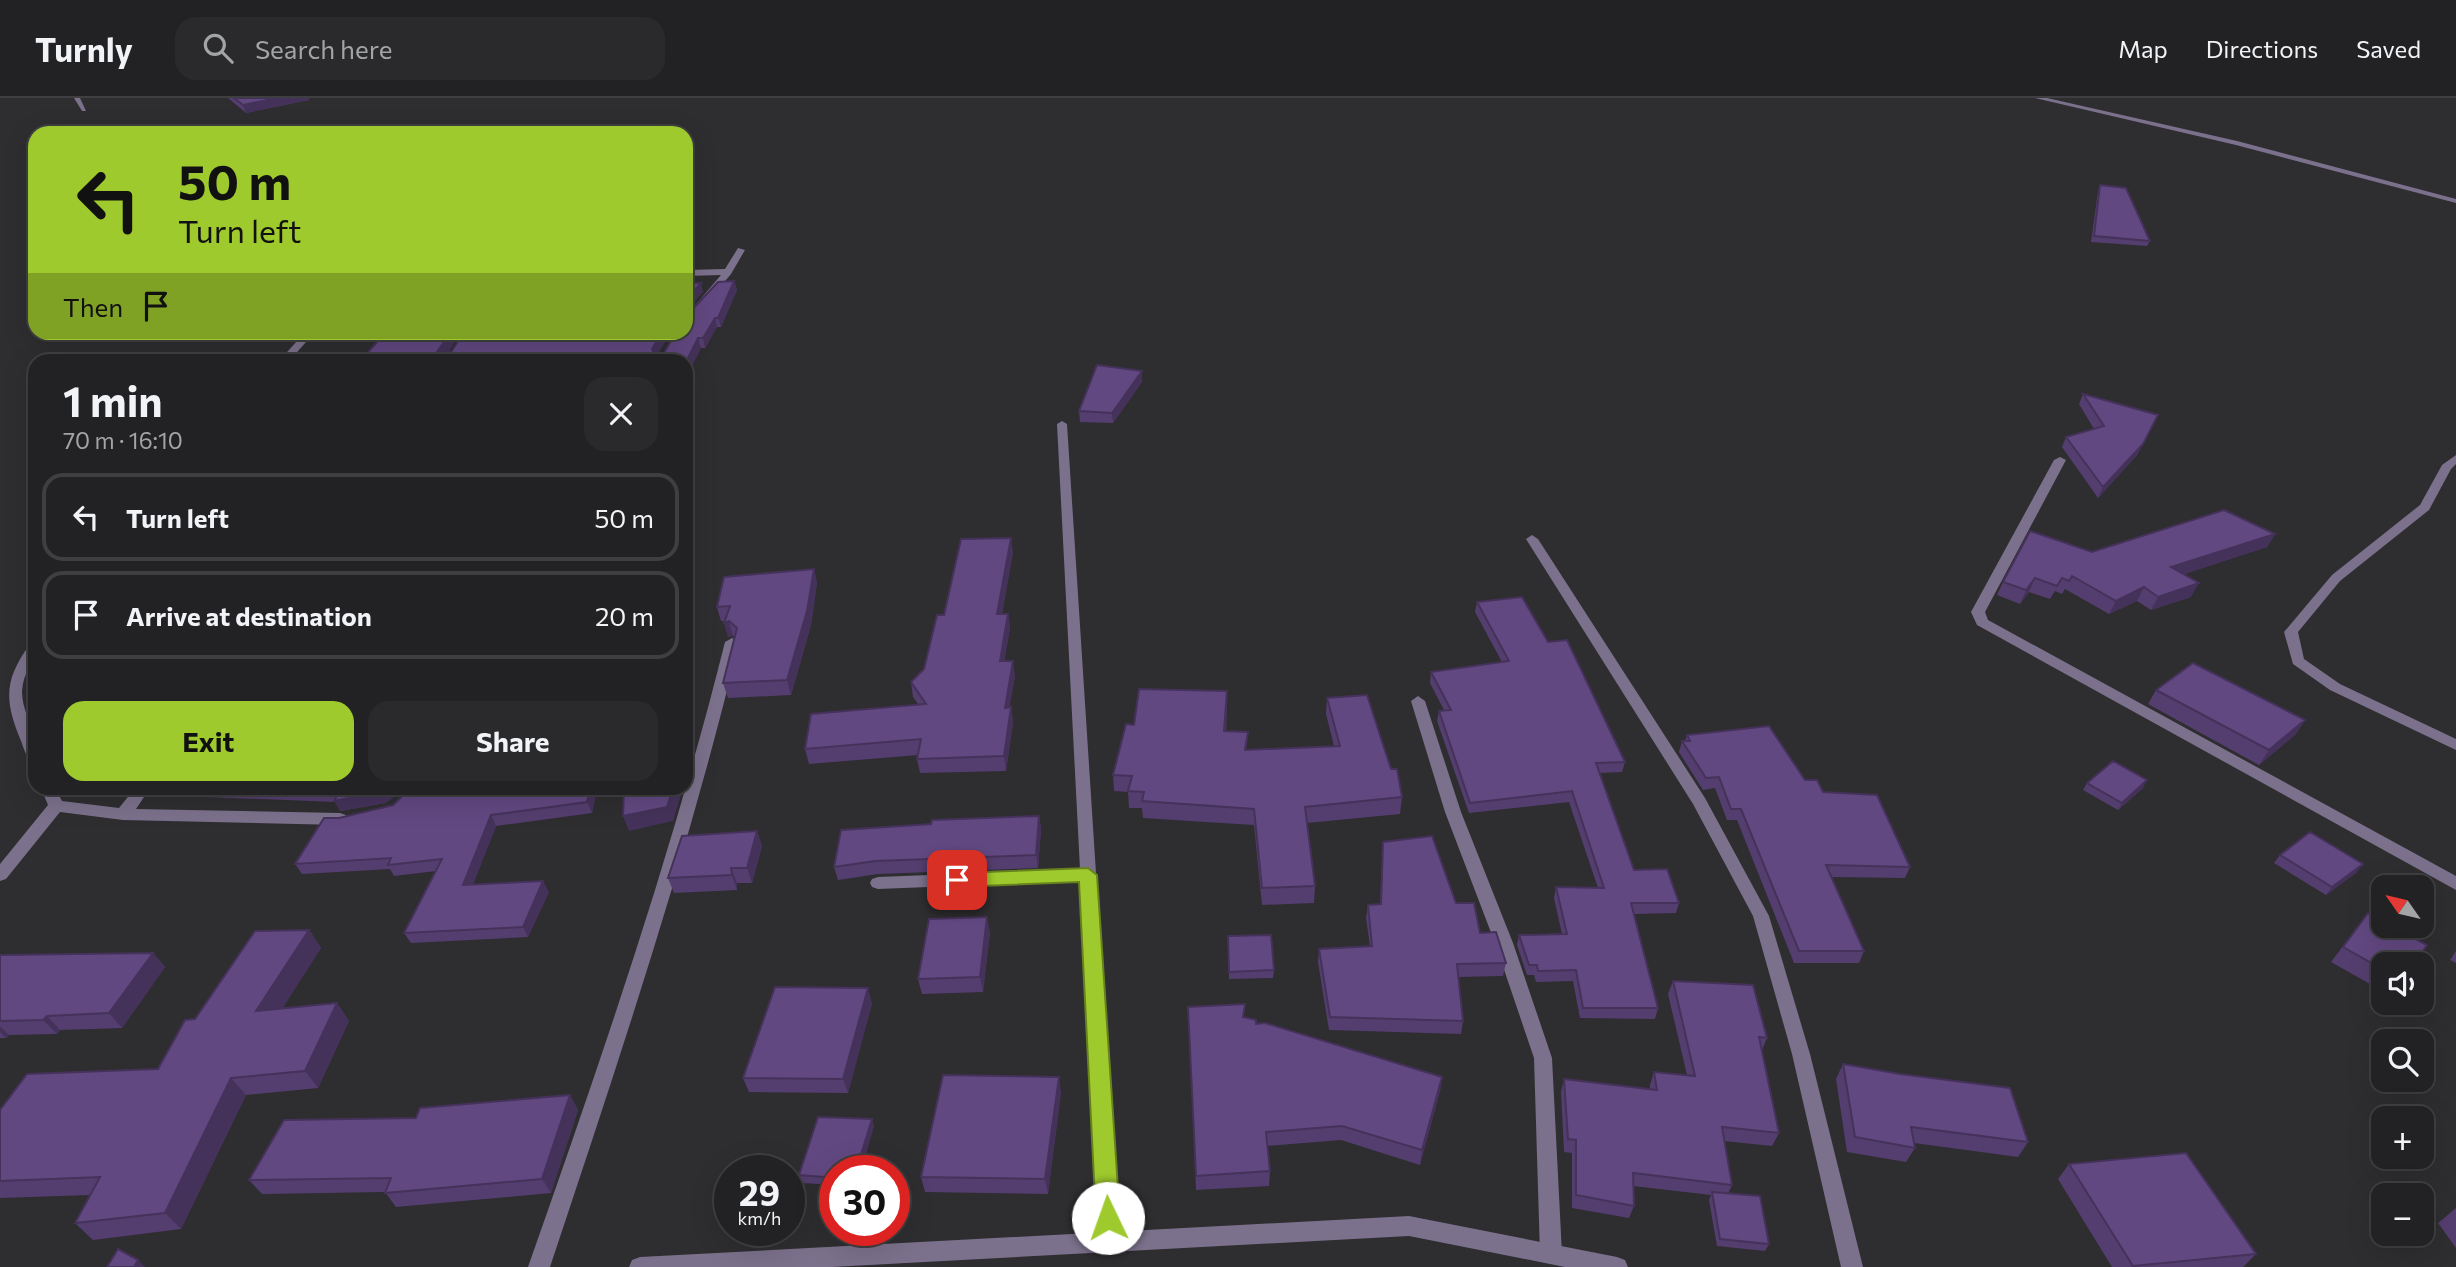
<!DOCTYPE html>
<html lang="en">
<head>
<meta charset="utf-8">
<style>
	body { margin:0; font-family:Commissioner,sans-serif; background:#2a2a2c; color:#f1f3f6; height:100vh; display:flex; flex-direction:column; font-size:26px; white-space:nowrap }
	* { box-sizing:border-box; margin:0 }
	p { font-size:23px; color:#a2a4a6 }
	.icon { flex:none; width:38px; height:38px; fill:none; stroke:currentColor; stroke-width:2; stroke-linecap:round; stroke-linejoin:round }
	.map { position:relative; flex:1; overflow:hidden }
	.drawer { position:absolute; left:28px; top:256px; width:665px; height:441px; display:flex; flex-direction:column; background:#222224; border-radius:21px; box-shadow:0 7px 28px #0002,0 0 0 2px #3f3f41 }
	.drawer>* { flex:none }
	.guide { position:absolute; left:28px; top:28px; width:665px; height:214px; border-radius:21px; box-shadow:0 7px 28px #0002,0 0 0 2px #3f3f41; background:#9fca2d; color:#111; overflow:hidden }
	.needle { width:46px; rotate:304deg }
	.tools { position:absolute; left:2371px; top:777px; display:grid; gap:14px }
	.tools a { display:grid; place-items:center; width:63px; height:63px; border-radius:14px; background:#222224; box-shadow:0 7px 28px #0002,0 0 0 2px #3f3f41; font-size:35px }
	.speed { position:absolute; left:714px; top:1057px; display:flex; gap:14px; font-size:35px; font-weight:700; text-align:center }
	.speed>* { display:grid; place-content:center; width:91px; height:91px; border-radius:50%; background:#222224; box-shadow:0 7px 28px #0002,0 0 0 2px #3f3f41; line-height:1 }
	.speed small { font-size:18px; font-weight:400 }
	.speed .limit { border:10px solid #d22; background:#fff; color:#111 }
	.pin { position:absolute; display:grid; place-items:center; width:60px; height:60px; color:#fff; margin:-30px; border-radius:14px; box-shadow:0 4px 10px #0006 }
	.me { position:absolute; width:77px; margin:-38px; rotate:357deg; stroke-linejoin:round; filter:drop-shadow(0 0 5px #0008) }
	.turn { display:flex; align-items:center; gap:24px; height:147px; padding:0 35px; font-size:32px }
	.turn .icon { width:91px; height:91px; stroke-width:2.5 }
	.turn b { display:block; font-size:49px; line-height:60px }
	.then { display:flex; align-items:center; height:66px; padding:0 35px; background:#0003; gap:14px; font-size:26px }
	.round { display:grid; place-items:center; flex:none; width:74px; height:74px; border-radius:21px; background:#2a2a2c }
	.summary { display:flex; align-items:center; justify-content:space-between; height:119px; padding:0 35px }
	h1 { font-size:42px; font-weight:700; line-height:52px }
	.primary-button { display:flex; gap:14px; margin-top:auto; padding:14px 35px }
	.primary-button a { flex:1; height:80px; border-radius:21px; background:#9fca2d; color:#111; font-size:28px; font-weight:700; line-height:80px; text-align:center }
	.primary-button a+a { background:#2a2a2c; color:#f1f3f6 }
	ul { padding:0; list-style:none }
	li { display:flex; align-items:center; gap:21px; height:88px; margin:0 14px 10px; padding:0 21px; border:4px solid #3f3f41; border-radius:21px }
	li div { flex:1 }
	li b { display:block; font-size:26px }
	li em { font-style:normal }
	header { display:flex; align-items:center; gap:42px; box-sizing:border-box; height:98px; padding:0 35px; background:#222224; border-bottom:2px solid #3f3f41 }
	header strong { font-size:33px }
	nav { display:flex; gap:38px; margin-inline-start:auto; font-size:24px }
	.search { width:490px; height:63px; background:#2a2a2c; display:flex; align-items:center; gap:18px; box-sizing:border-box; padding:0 24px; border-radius:21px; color:#a2a4a6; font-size:26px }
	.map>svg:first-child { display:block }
</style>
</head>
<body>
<header>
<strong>Turnly</strong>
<div class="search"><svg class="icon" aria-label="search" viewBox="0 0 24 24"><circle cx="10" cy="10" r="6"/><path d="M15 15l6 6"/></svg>Search here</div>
<nav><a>Map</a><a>Directions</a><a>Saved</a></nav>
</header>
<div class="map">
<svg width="2456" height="1169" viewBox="0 0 2456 1169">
	<rect width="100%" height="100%" fill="#2e2d30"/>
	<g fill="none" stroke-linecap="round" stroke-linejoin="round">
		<path fill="#7c718c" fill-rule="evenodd" d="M74,0H80L86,13H82Z
			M2035,0H2047L2237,43L2456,101V105L2236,47Z
			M738,150L745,152L731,176L689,226L686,227V218L721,177L686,178V172L725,171Z
			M305,234H315L290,262H280Z
			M1062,323L1067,326L1120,1147L1117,1154L1110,1157L1103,1154L1100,1147L1081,783L878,791L872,789L870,785L872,781L878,779L1080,771L1057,326Z
			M2456,357V366L2451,371L2429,412L2340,483L2298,534L2304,561L2340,586L2456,641V652L2330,592L2293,566L2284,534L2332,477L2420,407L2442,367Z
			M2060,359L2066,362L1985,514L1988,522L2456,778V792L1977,527L1971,514L2054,362Z
			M1532,437L1538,441L1705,700L1769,818L1810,956L1863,1169H1841L1792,956L1753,818L1693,706L1526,441Z
			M732,540L739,544C688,756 619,962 550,1169H528C601,962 672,756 725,544Z
			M35,545C35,562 23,575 22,593C22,611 31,624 35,642C36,648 35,657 35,664C26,661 24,651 21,643C4,602 4,582 30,546Z
			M1418,598L1425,603L1461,714L1513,845L1552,960L1562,1156L1558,1163L1551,1166L1544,1163L1540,1156L1534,960L1495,845L1445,714L1411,603Z
			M41,690H55L62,703L119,710L135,690H150L136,711L340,715L346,717L348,721L346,725L340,727L123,722L60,714L6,781L0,783V766L48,707Z"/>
		<path fill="#7c718c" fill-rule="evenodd" d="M1409,1118L1617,1159L1625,1162L1628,1169H1565L1409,1138L832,1169H629L632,1162L640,1159Z"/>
	</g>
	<path fill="#543e6f" d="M228,0H309V2L246,15Z
		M2100,87L2150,143L2147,148L2091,144L2098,93Z
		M734,183L737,192L721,229H717L705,250H701L686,279L361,262L386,234H461L448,254H451L464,234H671L658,255H664Z
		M1142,273V284L1113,325L1080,324L1079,313Z
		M2083,296L2138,356L2098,400L2062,349L2066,339L2094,331L2079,306Z
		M2275,436L2267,449L2183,476L2191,499L2151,512L2137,503L2109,516L2065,491L2062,496L2055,493L2050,501L2029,494L2020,506L1997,497L2003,484L2092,454Z
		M1013,454L1002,516H1008L1010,530L1004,563L1015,578L1009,609H1011L1013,624L1006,673L920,675L917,661L918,657L809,666L805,651L919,607L913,599L911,584L924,571L944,517Z
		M814,471L817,485L811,527L791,597L728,600L723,585L735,539L733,538L728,539L724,523H721L717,509Z
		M1477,504L1548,544L1625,664L1622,674L1599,675L1634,772L1679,805L1676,815L1634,816L1658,910L1655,921L1580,920L1573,883L1536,884L1534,877H1527L1517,847L1519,837L1562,836L1554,800L1556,789L1598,790L1569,704L1469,715L1437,623L1439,613L1444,612L1430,585L1431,574L1502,564L1475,514Z
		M2156,592L2305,622L2295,637L2259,667L2148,606Z
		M1327,600L1391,671L1402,699L1400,716L1307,725L1315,788L1314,805L1262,807L1254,727L1143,720L1142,710H1129L1128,694L1114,693L1113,677L1134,627L1227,609L1226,633L1247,652L1334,648L1326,616Z
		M1687,637L1805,682L1823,694L1910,769L1905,780L1831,779L1864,853L1859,865H1794L1737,722H1727L1715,690L1703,692L1679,654L1682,643H1685Z
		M2087,685L2143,690L2118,712L2083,692Z
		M152,690H405L386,705L340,713L335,704L157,697Z
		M411,690H597L592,715L496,728L473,786L549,794L528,839L411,845L404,835L436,773L394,778L390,771L302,776L295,766L339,720L393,707Z
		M1039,718L1041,731L1038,770L878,776L838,782L834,769L931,726Z
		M757,733L762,748L752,785H737V792L674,795L668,780Z
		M1383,744L1456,805L1506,865L1503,878L1458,879L1463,923L1461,936L1329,932L1318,864L1319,851L1370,848L1366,820L1368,807L1380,806Z
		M2280,757L2357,774L2326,797L2274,765Z
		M2368,815L2384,866V894L2331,864Z
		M309,832L321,850L282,910L337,905L349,923L318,990L246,997L181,1131L93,1142L75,1125L90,1097L0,1100V1012L158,971L195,921Z
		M990,834L983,894L922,896L918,881Z
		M1228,838L1274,872L1273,880L1229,881Z
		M2456,853V865L2450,862Z
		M153,855L165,869L122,930L60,932L57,936L9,937L6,940H0V857Z
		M1673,883L1767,940L1762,952L1779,1035L1772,1048L1724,1043L1732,1087L1728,1096L1769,1146L1765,1153L1717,1148L1709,1102L1711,1097L1633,1088L1634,1108L1629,1120L1572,1110V1055L1564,1054L1561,994L1564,981L1650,991V987L1654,974L1687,977L1668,896Z
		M872,905L848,995L749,994L743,980Z
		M1188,909L1245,919L1256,926L1442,979L1440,993L1420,1067L1341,1042L1267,1048L1270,1073L1269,1088L1196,1092Z
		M1843,966L2028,1044L2018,1059L1914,1045L1915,1050L1906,1064L1847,1054L1836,981Z
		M1061,994L1048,1096L925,1094L921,1079Z
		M570,997L578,1012L551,1095L396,1109L385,1094L262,1096L249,1082Z
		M872,1021L874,1029L835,1073V1087L802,1085L799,1077Z
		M2069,1066L2256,1156L2243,1169H2112L2058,1081Z
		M2456,1110V1150L2438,1125Z"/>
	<path fill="#45325a" d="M277,0H309V2L246,15L243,7Z
		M734,183L737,192L721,229L718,220Z
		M701,185L703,194L686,214V202Z
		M715,220L717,229L705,250L703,240Z
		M451,234H461L442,262L437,254Z
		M662,234H671L655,261L652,251Z
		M698,240L701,250L686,279V264Z
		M1142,273V284L1113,325L1112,315Z
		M2158,317L2138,356L2098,400L2103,389Z
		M2275,436L2267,449L2164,483L2171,469Z
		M1011,440L1013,454L999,531L997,516Z
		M814,471L817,485L811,527L791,597L787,582Z
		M2035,480L2029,494L2020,506L2026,492Z
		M2199,485L2191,499L2151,512L2158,499Z
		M2144,489L2137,503L2109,516L2116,503Z
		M1008,516L1010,530L1002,578L1000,563Z
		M729,523L733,538L728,539L724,525Z
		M1013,563L1015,578L1007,624L1005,610Z
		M1227,593V609L1224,649V633Z
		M1011,609L1013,624L1006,673L1004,658Z
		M2305,622L2295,637L2259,667L2269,652Z
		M2147,682L2143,690L2118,712L2122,705Z
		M386,690H405L386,705L340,713L334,703Z
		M590,690H597L592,715L587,704Z
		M673,690H683L673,723L629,733L623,718Z
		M491,717L496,728L469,797L463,787Z
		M1039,718L1041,731L1038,770L1036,757Z
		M757,733L762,748L752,785L747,770Z
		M2363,766L2357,774L2326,797L2332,789Z
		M731,770L737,785V792L732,777Z
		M543,783L549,794L528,839L523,829Z
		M987,819L990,834L983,894L980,879Z
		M309,832L321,850L270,930L256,913Z
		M153,855L165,869L122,930L109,915Z
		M868,890L872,905L848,995L843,981Z
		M337,905L349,923L318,990L305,973Z
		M47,918L60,932L57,936L43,922Z
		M0,928L9,937L6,940L0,934Z
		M1059,979L1061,994L1048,1096L1045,1081Z
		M1442,979L1440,993L1420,1067L1422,1052Z
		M231,980L246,997L181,1131L165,1115Z
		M570,997L578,1012L551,1095L542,1081Z
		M872,1021L874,1029L861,1073H856Z
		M138,1162L145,1169H134Z"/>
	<path fill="#624881" stroke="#45325a" stroke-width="2" d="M234,0H277L243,7Z
		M2100,87L2126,90L2150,143L2094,138Z
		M734,183L718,220H715L703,240H698L686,264V262H361L386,234H451L437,254H451L464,234H662L652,251L654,255H664L676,234H686V218L718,184Z
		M686,185H701L686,202Z
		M1097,267L1142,273L1112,315L1079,313Z
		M2083,296L2158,317L2143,346L2103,389L2066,339L2104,328Z
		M2224,412L2275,436L2171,469L2199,485L2158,499L2144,489L2116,503L2072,478L2069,483L2062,480L2057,488L2035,480L2026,492L2003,484L2030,433L2092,454Z
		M1011,440L997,516H1008L1000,563H1013L1005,610L1011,609L1004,658L917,661L921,641L805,651L811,616L926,606L911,584L924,571L937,517H944L961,441Z
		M814,471L807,513L787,582L723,585L737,530L729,523L724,525L730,508L717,509L724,479Z
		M1522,499L1548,544L1567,542L1625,664L1596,665L1634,772L1667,771L1679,805H1631L1658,910H1583L1576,872L1538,873L1537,867H1529L1519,837L1567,836L1556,789L1604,790L1572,693L1470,705L1439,613L1451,612L1431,574L1509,563L1477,504Z
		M2193,565L2305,622L2269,652L2156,592Z
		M1139,591L1227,593L1224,633L1248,634L1245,652L1340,648L1327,600L1367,597L1391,671H1397L1402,699L1305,709L1315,788L1262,790L1254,711L1142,703L1144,694L1128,693L1132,678L1113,677L1126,626L1134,627Z
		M1769,628L1805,682H1817L1823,694L1877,697L1910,769L1826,767L1864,853H1799L1741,711H1731L1719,679L1706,680L1682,643H1690L1687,637Z
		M2113,663L2147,682L2122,705L2087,685Z
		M231,690H386L380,694L334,703L339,694Z
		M411,690H590L587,704L491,717L463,787L543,783L523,829L404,835L442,761L388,767L391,760L295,766L324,720H339L393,707Z
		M624,690H673L667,709L623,718Z
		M1039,718L1036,757L875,763L834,769L841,732L931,726L932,722Z
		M757,733L747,770H731L732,777L668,780L682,738Z
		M2310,734L2363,766L2332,789L2280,757Z
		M1432,738L1456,805H1474L1480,835L1496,834L1506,865L1457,866L1463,923L1330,919L1319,851L1372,848L1368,807L1381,806L1383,744Z
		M2368,815L2384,824V828H2391L2427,847L2414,866H2384V872L2343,849Z
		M987,819L980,879L918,881L929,821Z
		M309,832L256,913L337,905L305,973L231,980L165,1115L75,1125L100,1079L0,1083V1012L27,976L158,971L185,922L195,921L255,833Z
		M1271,837L1274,872L1229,874L1228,838Z
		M153,855L109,915L47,918L43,922L0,923V857Z
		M1673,883L1753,887L1767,940L1759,939L1779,1035L1722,1029L1732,1087L1633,1075L1634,1108L1576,1097V1042L1568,1041L1564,981L1657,992L1654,974L1695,978Z
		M775,889L868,890L843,981L743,980Z
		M1245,906L1243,919L1256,922V926L1265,925L1442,979L1422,1052L1342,1028L1266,1034L1270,1073L1196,1078L1188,909Z
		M1843,966L1900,976L2010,990L2028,1044L1911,1029L1915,1050L1855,1039Z
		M943,977L1059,979L1045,1081L921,1079Z
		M570,997L542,1081L385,1095L391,1080L249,1082L284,1022L416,1020L420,1010Z
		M818,1019L872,1021L856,1073H835V1080L799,1077Z
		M2186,1055L2256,1156L2133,1168L2069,1066Z
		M1712,1094L1760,1098L1769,1146L1720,1141Z
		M118,1151L138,1162L134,1169H107Z"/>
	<path fill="#9fca2d" stroke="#67831d" stroke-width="2" d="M1088,770L1097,777L1120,1120L1116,1128L1108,1131L1100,1128L1096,1120L1079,784L957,789L947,782L957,775Z"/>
</svg>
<div class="tools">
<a><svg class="needle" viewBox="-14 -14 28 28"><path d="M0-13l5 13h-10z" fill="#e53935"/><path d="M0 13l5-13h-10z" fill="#a2a4a6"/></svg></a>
<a><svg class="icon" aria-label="sound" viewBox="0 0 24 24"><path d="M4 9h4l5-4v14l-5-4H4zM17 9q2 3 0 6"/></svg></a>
<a><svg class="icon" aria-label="search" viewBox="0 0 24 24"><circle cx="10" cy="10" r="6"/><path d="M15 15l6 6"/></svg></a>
<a>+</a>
<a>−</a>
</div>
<div class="speed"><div>29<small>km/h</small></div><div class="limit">30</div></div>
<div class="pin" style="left:957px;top:782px;background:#d93025"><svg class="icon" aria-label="arrive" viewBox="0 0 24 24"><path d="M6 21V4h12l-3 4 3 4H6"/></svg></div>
<svg class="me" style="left:1108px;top:1120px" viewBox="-20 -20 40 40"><circle r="19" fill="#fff"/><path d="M0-13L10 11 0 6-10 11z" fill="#9fca2d"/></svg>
<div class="guide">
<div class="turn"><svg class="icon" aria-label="left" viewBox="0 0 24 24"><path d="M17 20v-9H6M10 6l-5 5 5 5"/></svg><div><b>50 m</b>Turn left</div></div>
<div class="then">Then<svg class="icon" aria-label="arrive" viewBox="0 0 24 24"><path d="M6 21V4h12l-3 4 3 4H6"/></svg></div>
</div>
<section class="drawer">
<div class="summary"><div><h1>1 min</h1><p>70 m · 16:10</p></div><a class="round"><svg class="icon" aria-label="close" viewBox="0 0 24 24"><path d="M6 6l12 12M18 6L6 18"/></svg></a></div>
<ul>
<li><svg class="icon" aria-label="left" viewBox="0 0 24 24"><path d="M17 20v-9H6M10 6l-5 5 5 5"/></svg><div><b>Turn left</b></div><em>50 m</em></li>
<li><svg class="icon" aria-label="arrive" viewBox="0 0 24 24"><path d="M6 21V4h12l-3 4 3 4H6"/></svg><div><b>Arrive at destination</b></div><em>20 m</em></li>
</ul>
<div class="primary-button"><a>Exit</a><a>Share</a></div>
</section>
</div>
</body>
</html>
